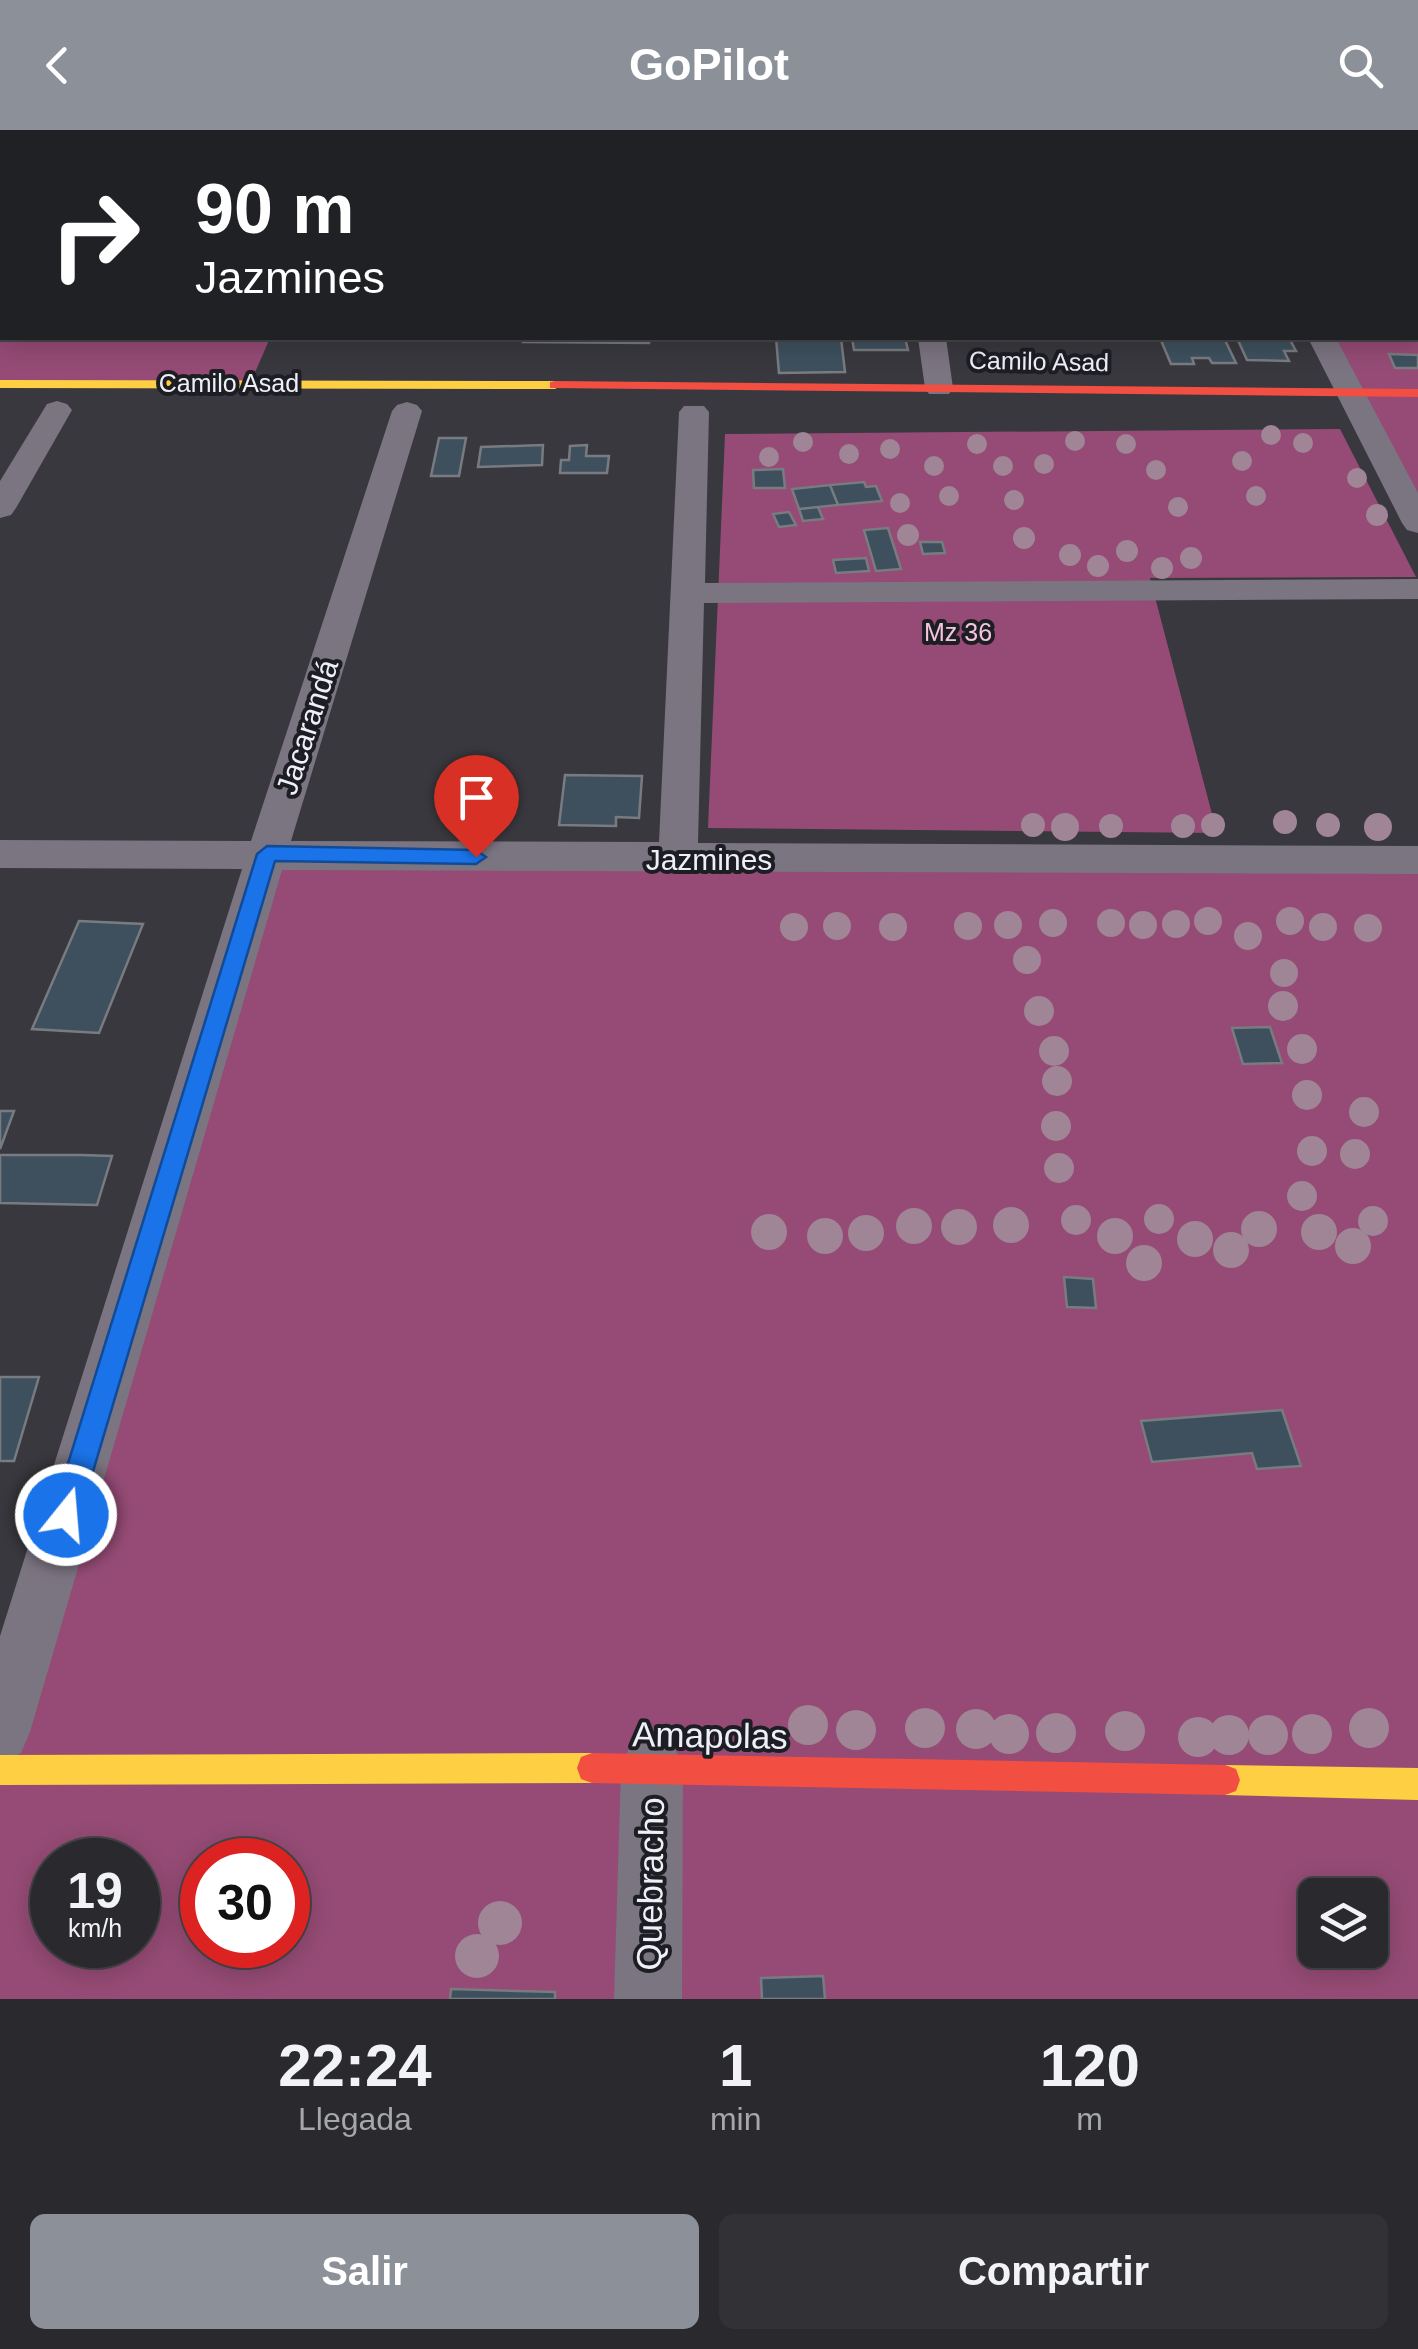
<!DOCTYPE html>
<html lang="es">
<head>
<meta charset="utf-8">
<style>
	body { margin:0; font-family:Helvetica,sans-serif; background:#323236; color:#f1f3f6; height:100vh; display:flex; flex-direction:column; font-size:38px; white-space:nowrap }
	* { box-sizing:border-box; margin:0 }
	p { font-size:32px; color:#a5a7aa }
	.icon { flex:none; width:55px; height:55px; fill:none; stroke:currentColor; stroke-width:2; stroke-linecap:round; stroke-linejoin:round }
	.map { position:relative; height:1869px; overflow:hidden }
	.sheet { display:flex; flex-direction:column; background:#2a2a2e; flex:1 }
	.sheet>* { flex:none }
	.banner { position:absolute; left:0px; top:0px; width:1420px; height:210px; box-shadow:0 5px 25px #0003,0 0 0 2px #46464a; background:#202124; color:#fff; overflow:hidden }
	.fabs { position:absolute; left:1298px; top:1748px; display:grid; gap:20px }
	.fabs a { display:grid; place-items:center; width:90px; height:90px; border-radius:15px; background:#2a2a2e; box-shadow:0 5px 25px #0003,0 0 0 2px #46464a; font-size:50px }
	.speed { position:absolute; left:30px; top:1708px; display:flex; gap:20px; font-size:50px; font-weight:700; text-align:center }
	.speed>* { display:grid; place-content:center; width:130px; height:130px; border-radius:50%; background:#2a2a2e; box-shadow:0 5px 25px #0003,0 0 0 2px #46464a; line-height:1 }
	.speed small { font-size:25px; font-weight:400 }
	.speed .limit { border:15px solid #d22; background:#fff; color:#111 }
	.pin { position:absolute; display:grid; place-items:center; width:85px; height:85px; color:#fff; margin:-102px -42px; border-radius:50% 50% 50% 0; rotate:-45deg; box-shadow:0 0 10px #0007 }
	.pin .icon { rotate:45deg }
	.me { position:absolute; width:110px; margin:-55px; rotate:17deg; stroke-linejoin:round; filter:drop-shadow(0 0 8px #0008) }
	.turn { display:flex; align-items:center; gap:35px; height:210px; padding:0 30px; font-size:45px }
	.turn .icon { width:130px; height:130px; stroke-width:2.5 }
	.turn b { display:block; font-size:70px; line-height:85px }
	.eta { display:flex; justify-content:space-evenly; align-items:center; height:170px; text-align:center }
	.eta b { font-size:60px; font-weight:700; line-height:70px }
	.primary-button { display:flex; gap:20px; margin-top:auto; padding:20px 30px }
	.primary-button a { flex:1; height:115px; border-radius:15px; background:#8c9099; color:#fff; font-size:40px; font-weight:700; line-height:115px; text-align:center }
	.primary-button a+a { background:#323236; color:#f1f3f6 }
	header { display:flex; justify-content:space-between; align-items:center; height:130px; padding:0 30px; background:#8c9099; color:#fff; font-size:45px; font-weight:700 }
	.map>svg:first-child { display:block }
</style>
</head>
<body>
<header><svg class="icon" aria-label="back" viewBox="0 0 24 24"><path d="M15 5l-7 7 7 7"/></svg>GoPilot<svg class="icon" aria-label="search" viewBox="0 0 24 24"><circle cx="10" cy="10" r="6"/><path d="M15 15l6 6"/></svg></header>
<div class="map">
<svg width="1418" height="1869" viewBox="0 0 1418 1869">
	<rect width="100%" height="100%" fill="#38383e"/>
	<path fill="#954b75" fill-rule="evenodd" d="M0,0H349L2,2V208H270L250,254H0Z
		M1216,0H1418V393L1322,208H1418V2Z
		M1340,299L1416,447L1150,448L1217,703L708,698L725,304Z
		M267,724L1418,730V1869H0V1602ZM52,1730H138V1815H52ZM202,1730H288V1815H202ZM1315,1765H1370V1820H1315Z"/>
	<path fill="#3e505e" stroke="#787b7f" stroke-width="2.5" d="M524,208H650L649,213L523,212Z
		M776,208H841L845,242L779,243Z
		M852,208H905L908,220H854Z
		M1160,208H1224L1236,233H1212L1209,228H1192L1194,234H1171Z
		M1237,208H1289L1296,221H1284L1289,231L1247,230Z
		M1389,224L1418,225V238H1395Z
		M439,308H466L459,346H431Z
		M543,315L542,335L478,337L481,317Z
		M587,315L586,326H609L607,343H560L561,330H569L570,316Z
		M783,339L785,358H754L753,340Z
		M864,352L866,357L876,356L882,371L838,375L830,355Z
		M830,355L838,375L799,379L792,359Z
		M818,377L823,389L803,391L799,379Z
		M789,382L796,395L779,397L773,384Z
		M888,398L901,439L876,441L864,400Z
		M920,412H942L945,423L923,424Z
		M866,428L869,441L836,443L833,430Z
		M565,645L642,646L639,688L616,687V696L559,695Z
		M79,791L143,794L99,903L32,899Z
		M1270,897L1282,933L1243,934L1232,898Z
		M0,981H14L0,1019Z
		M0,1025H81L112,1026L97,1075L0,1073Z
		M1064,1147L1093,1149L1096,1178L1067,1177Z
		M0,1247H39L14,1331H0Z
		M1282,1280L1301,1336L1257,1339L1252,1323L1152,1332L1141,1291Z
		M823,1846L825,1869H762L761,1848Z
		M451,1859L555,1862V1869H450Z"/>
	<g fill="none" stroke-linecap="round" stroke-linejoin="round">
		<path fill="#7b7481" fill-rule="evenodd" d="M829,0H1048L1049,2H830Z
			M1205,0H1227L1228,2H1206Z
			M918,208H946L953,258L949,264H929L925,258Z
			M1308,208H1336L1418,363V403L1407,400L1402,393Z
			M57,271L67,274L72,280L16,378L11,385L0,388V351L47,274Z
			M407,272L417,275L422,281L291,711L659,712L679,282L684,276H704L709,282L705,453L1418,449V469L704,473L698,713L1418,716V744L282,740L30,1602L21,1623L0,1632V1506L242,739L0,738V710L251,711L392,281L397,275Z
			M652,1607L674,1616L683,1638L682,1869H614L621,1638L630,1616Z"/>
		<path fill="#ffcf43" fill-rule="evenodd" d="M0,250L555,251L562,255L555,259L0,258Z
			M592,1623L603,1627L607,1638L603,1649L592,1653L0,1655V1625Z
			M1225,1635L1418,1638V1670L1225,1665L1214,1661L1210,1650L1214,1639Z"/>
		<path fill="#f24e42" fill-rule="evenodd" d="M555,251L1418,259V267L550,258V252Z
			M592,1623L1225,1635L1236,1639L1240,1650L1236,1661L1225,1665L592,1653L581,1649L577,1638L581,1627Z"/>
	</g>
	<g fill="#9f8595">
		<circle cx="1271" cy="305" r="10"/>
		<circle cx="1075" cy="311" r="10"/>
		<circle cx="803" cy="312" r="10"/>
		<circle cx="1303" cy="313" r="10"/>
		<circle cx="977" cy="314" r="10"/>
		<circle cx="1126" cy="314" r="10"/>
		<circle cx="890" cy="319" r="10"/>
		<circle cx="849" cy="324" r="10"/>
		<circle cx="769" cy="327" r="10"/>
		<circle cx="1242" cy="331" r="10"/>
		<circle cx="1044" cy="334" r="10"/>
		<circle cx="934" cy="336" r="10"/>
		<circle cx="1003" cy="336" r="10"/>
		<circle cx="1156" cy="340" r="10"/>
		<circle cx="1357" cy="348" r="10"/>
		<circle cx="949" cy="366" r="10"/>
		<circle cx="1256" cy="366" r="10"/>
		<circle cx="1014" cy="370" r="10"/>
		<circle cx="900" cy="373" r="10"/>
		<circle cx="1178" cy="377" r="10"/>
		<circle cx="1377" cy="385" r="11"/>
		<circle cx="908" cy="405" r="11"/>
		<circle cx="1024" cy="408" r="11"/>
		<circle cx="1127" cy="421" r="11"/>
		<circle cx="1070" cy="425" r="11"/>
		<circle cx="1191" cy="428" r="11"/>
		<circle cx="1098" cy="436" r="11"/>
		<circle cx="1162" cy="438" r="11"/>
		<circle cx="1285" cy="692" r="12"/>
		<circle cx="1033" cy="695" r="12"/>
		<circle cx="1213" cy="695" r="12"/>
		<circle cx="1328" cy="695" r="12"/>
		<circle cx="1065" cy="697" r="14"/>
		<circle cx="1378" cy="697" r="14"/>
		<circle cx="1111" cy="696" r="12"/>
		<circle cx="1183" cy="696" r="12"/>
		<circle cx="1208" cy="791" r="14"/>
		<circle cx="1290" cy="791" r="14"/>
		<circle cx="1053" cy="793" r="14"/>
		<circle cx="1111" cy="793" r="14"/>
		<circle cx="1176" cy="794" r="14"/>
		<circle cx="1008" cy="795" r="14"/>
		<circle cx="1143" cy="795" r="14"/>
		<circle cx="837" cy="796" r="14"/>
		<circle cx="968" cy="796" r="14"/>
		<circle cx="794" cy="797" r="14"/>
		<circle cx="893" cy="797" r="14"/>
		<circle cx="1323" cy="797" r="14"/>
		<circle cx="1368" cy="798" r="14"/>
		<circle cx="1248" cy="806" r="14"/>
		<circle cx="1027" cy="830" r="14"/>
		<circle cx="1284" cy="843" r="14"/>
		<circle cx="1283" cy="876" r="15"/>
		<circle cx="1039" cy="881" r="15"/>
		<circle cx="1302" cy="919" r="15"/>
		<circle cx="1054" cy="921" r="15"/>
		<circle cx="1057" cy="951" r="15"/>
		<circle cx="1307" cy="965" r="15"/>
		<circle cx="1364" cy="982" r="15"/>
		<circle cx="1056" cy="996" r="15"/>
		<circle cx="1312" cy="1021" r="15"/>
		<circle cx="1355" cy="1024" r="15"/>
		<circle cx="1059" cy="1038" r="15"/>
		<circle cx="1302" cy="1066" r="15"/>
		<circle cx="1159" cy="1089" r="15"/>
		<circle cx="1076" cy="1090" r="15"/>
		<circle cx="1373" cy="1091" r="15"/>
		<circle cx="1011" cy="1095" r="18"/>
		<circle cx="914" cy="1096" r="18"/>
		<circle cx="959" cy="1097" r="18"/>
		<circle cx="1259" cy="1099" r="18"/>
		<circle cx="769" cy="1102" r="18"/>
		<circle cx="1319" cy="1102" r="18"/>
		<circle cx="866" cy="1103" r="18"/>
		<circle cx="825" cy="1106" r="18"/>
		<circle cx="1115" cy="1106" r="18"/>
		<circle cx="1195" cy="1109" r="18"/>
		<circle cx="1353" cy="1116" r="18"/>
		<circle cx="1231" cy="1120" r="18"/>
		<circle cx="1144" cy="1133" r="18"/>
		<circle cx="808" cy="1595" r="20"/>
		<circle cx="925" cy="1598" r="20"/>
		<circle cx="1369" cy="1598" r="20"/>
		<circle cx="976" cy="1599" r="20"/>
		<circle cx="856" cy="1600" r="20"/>
		<circle cx="1125" cy="1601" r="20"/>
		<circle cx="1056" cy="1603" r="20"/>
		<circle cx="1009" cy="1604" r="20"/>
		<circle cx="1312" cy="1604" r="20"/>
		<circle cx="1229" cy="1605" r="20"/>
		<circle cx="1268" cy="1605" r="20"/>
		<circle cx="1198" cy="1607" r="20"/>
		<circle cx="500" cy="1793" r="22"/>
		<circle cx="477" cy="1826" r="22"/>
	</g>
	<path fill="#1a73e8" stroke="#114b97" stroke-width="2.5" d="M267,716L476,720L486,727L476,734L275,731L80,1385L76,1395L66,1399L56,1395L52,1385L257,724Z"/>
	<g text-anchor="middle" dominant-baseline="central" stroke-width="8" stroke-linejoin="round" paint-order="stroke">
		<g font-size="25" fill="#eeeff7" stroke="#1d1e23">
			<text transform="translate(1039 231) rotate(1)">Camilo Asad</text>
			<text x="229" y="253">Camilo Asad</text>
		</g>
		<g font-size="25" fill="#f4c4dc" stroke="#1d1e23">
			<text x="958" y="502">Mz 36</text>
		</g>
		<g font-size="30" fill="#eeeff7" stroke="#1d1e23">
			<text transform="translate(307 597) rotate(-72)">Jacarandá</text>
			<text x="709" y="729">Jazmines</text>
		</g>
		<g font-size="35" fill="#eeeff7" stroke="#1d1e23">
			<text transform="translate(710 1605) rotate(1)">Amapolas</text>
			<text transform="translate(650 1754) rotate(-89)">Quebracho</text>
		</g>
	</g>
</svg>
<div class="fabs">
<a><svg class="icon" aria-label="layers" viewBox="0 0 24 24"><path d="M12 4l9 5-9 5-9-5zM3 14l9 5 9-5"/></svg></a>
</div>
<div class="speed"><div>19<small>km/h</small></div><div class="limit">30</div></div>
<div class="pin" style="left:476px;top:727px;background:#d93025"><svg class="icon" aria-label="arrive" viewBox="0 0 24 24"><path d="M6 21V4h12l-3 4 3 4H6"/></svg></div>
<svg class="me" style="left:66px;top:1385px" viewBox="-20 -20 40 40"><circle r="17" fill="#1a73e8" stroke="#fff" stroke-width="3"/><path d="M0-11L8 9 0 5-8 9z" fill="#fff"/></svg>
<div class="banner">
<div class="turn"><svg class="icon" aria-label="right" viewBox="0 0 24 24"><path d="M7 20v-9h11M14 6l5 5-5 5"/></svg><div><b>90 m</b>Jazmines</div></div>
</div>
</div>
<section class="sheet">
<div class="eta">
<div><b>22:24</b><p>Llegada</p></div>
<div><b>1</b><p>min</p></div>
<div><b>120</b><p>m</p></div>
</div>
<div class="primary-button"><a>Salir</a><a>Compartir</a></div>
</section>
</body>
</html>
